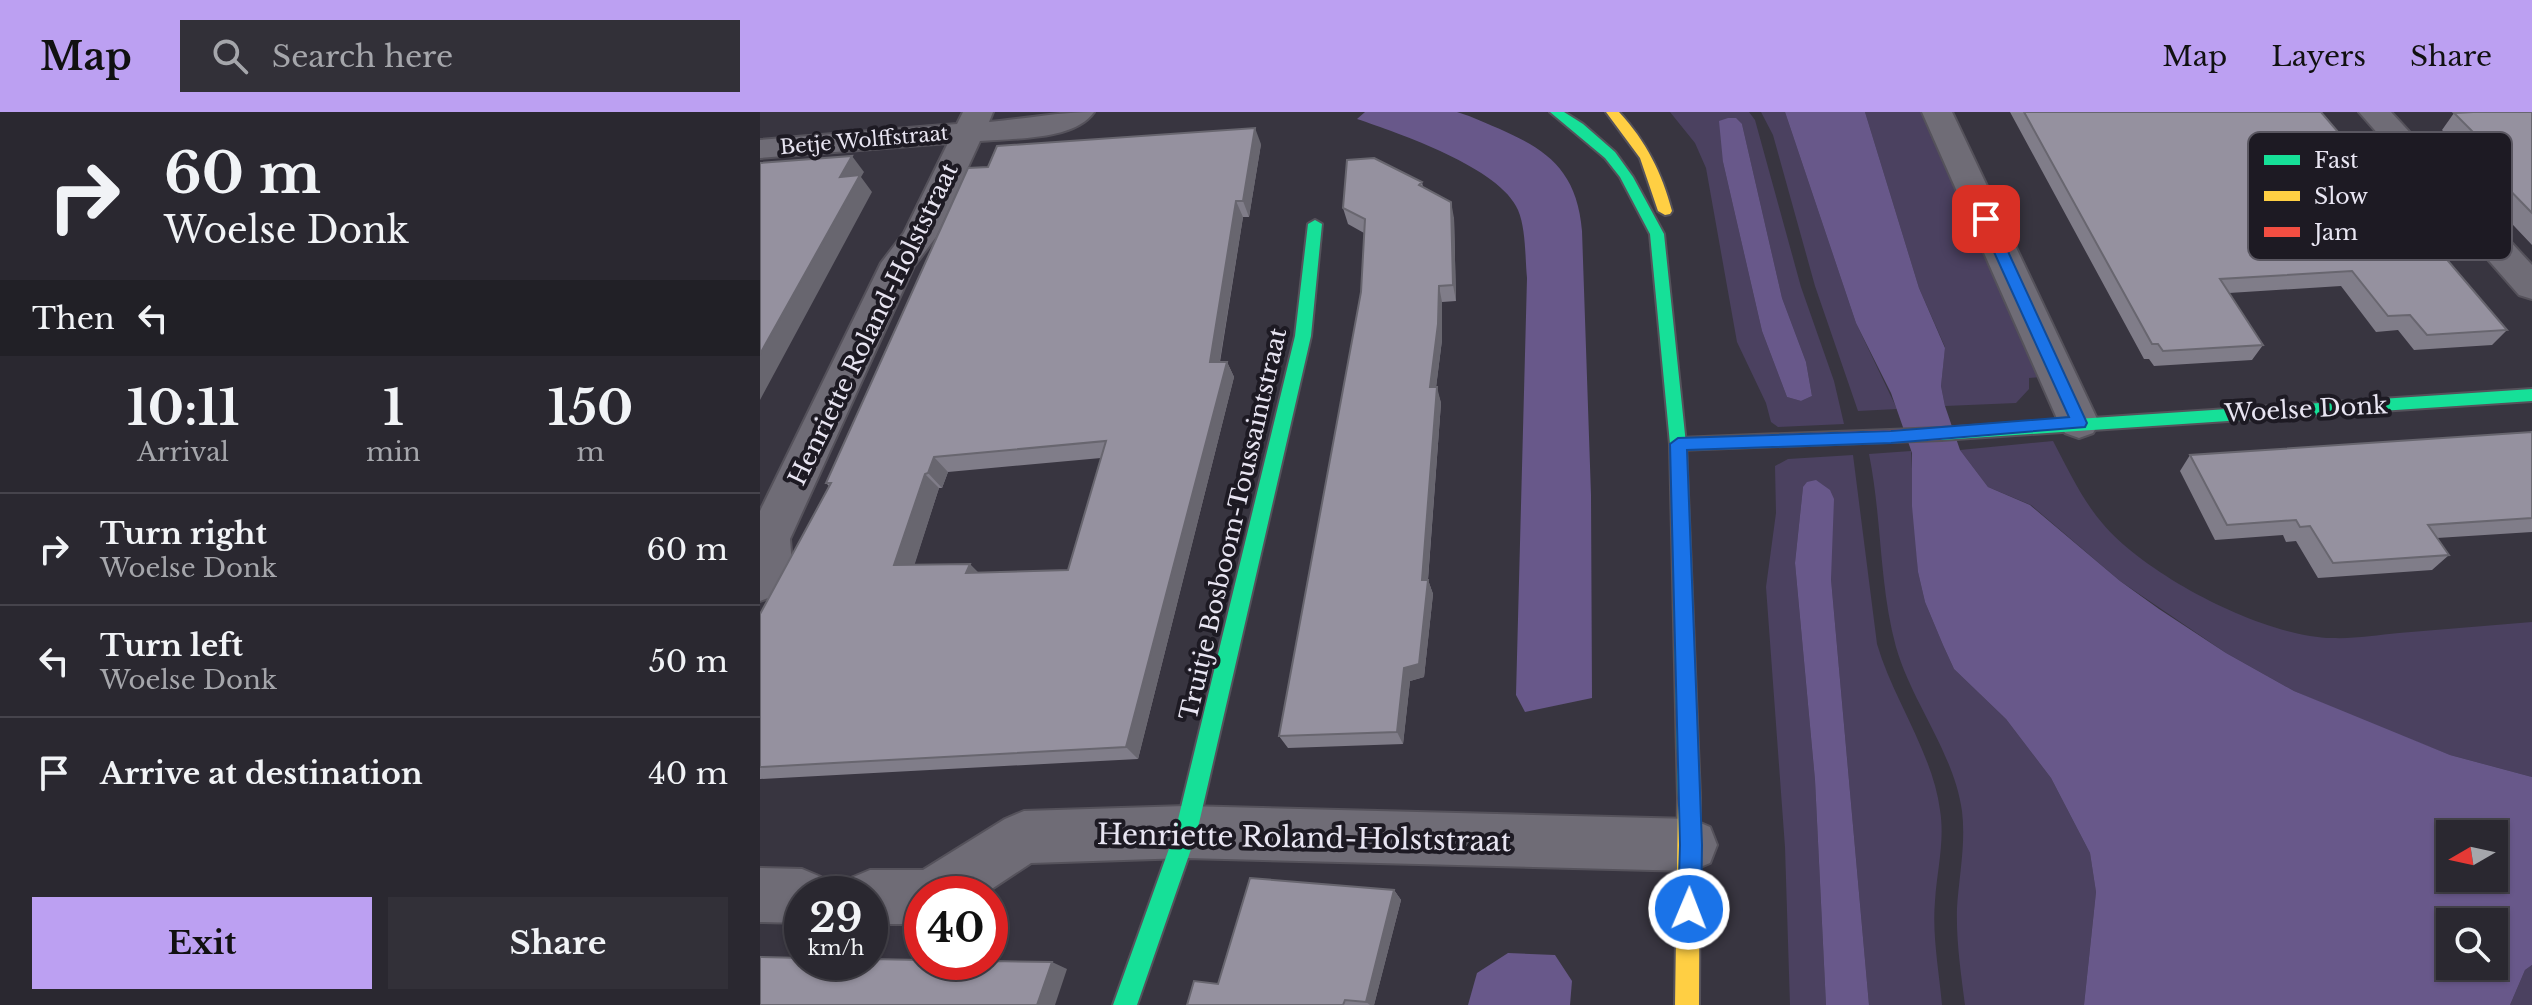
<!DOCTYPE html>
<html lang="en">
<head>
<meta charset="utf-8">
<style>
	body { margin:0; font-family:"Libre Baskerville",serif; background:#323038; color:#f1f3f6; height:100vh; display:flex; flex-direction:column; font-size:30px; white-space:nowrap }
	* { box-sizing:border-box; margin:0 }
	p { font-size:26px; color:#a5a6ab }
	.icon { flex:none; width:44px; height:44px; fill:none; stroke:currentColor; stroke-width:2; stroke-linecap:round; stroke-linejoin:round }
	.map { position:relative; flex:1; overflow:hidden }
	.side { display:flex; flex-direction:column; background:#2a2830; width:760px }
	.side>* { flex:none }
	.banner { background:#2a2830; color:#f1f3f6; overflow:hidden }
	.needle { width:52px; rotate:261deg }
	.tools { position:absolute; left:1676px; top:708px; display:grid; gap:16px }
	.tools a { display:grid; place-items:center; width:72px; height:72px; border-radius:0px; background:#2a2830; box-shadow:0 2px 6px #0004,0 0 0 2px #46444c; font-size:40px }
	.speed { position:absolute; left:24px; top:764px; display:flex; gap:16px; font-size:40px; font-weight:700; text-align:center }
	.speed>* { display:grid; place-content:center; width:104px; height:104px; border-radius:50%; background:#2a2830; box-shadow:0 2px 6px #0004,0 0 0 2px #46444c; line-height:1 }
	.speed small { font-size:20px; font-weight:400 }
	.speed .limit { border:12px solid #d22; background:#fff; color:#111 }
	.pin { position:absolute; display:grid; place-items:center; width:68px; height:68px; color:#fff; margin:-34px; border-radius:16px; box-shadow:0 4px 12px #0006 }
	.me { position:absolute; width:88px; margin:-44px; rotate:1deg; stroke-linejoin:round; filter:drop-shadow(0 0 6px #0008) }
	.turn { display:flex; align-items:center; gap:28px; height:168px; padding:0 32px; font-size:36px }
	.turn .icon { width:104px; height:104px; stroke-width:2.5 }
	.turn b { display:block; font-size:56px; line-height:68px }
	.then { display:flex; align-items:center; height:76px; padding:0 32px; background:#0003; gap:16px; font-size:30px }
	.eta { display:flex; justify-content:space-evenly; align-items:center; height:136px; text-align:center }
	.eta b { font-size:48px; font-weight:700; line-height:56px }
	.cta { display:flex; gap:16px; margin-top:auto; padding:16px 32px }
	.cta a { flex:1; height:92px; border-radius:0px; background:#bca0f2; color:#111; font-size:32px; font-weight:700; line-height:92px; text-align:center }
	.cta a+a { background:#323038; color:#f1f3f6 }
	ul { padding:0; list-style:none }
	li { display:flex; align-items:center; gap:24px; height:112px; padding:0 32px; border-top:2px solid #46444c }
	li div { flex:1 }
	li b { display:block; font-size:30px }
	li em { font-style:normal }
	header { display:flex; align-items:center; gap:48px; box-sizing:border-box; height:112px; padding:0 40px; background:#bca0f2; color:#111 }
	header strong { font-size:38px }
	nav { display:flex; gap:44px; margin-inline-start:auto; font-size:28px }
	.search { width:560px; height:72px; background:#323038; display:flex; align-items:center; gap:20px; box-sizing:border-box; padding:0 28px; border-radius:0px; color:#a5a6ab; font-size:30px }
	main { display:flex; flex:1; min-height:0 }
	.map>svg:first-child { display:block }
</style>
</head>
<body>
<header>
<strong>Map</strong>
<div class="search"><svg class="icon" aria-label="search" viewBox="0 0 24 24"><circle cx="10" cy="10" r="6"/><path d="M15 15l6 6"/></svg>Search here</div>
<nav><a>Map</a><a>Layers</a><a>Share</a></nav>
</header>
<main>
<section class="side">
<div class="banner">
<div class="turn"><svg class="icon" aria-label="right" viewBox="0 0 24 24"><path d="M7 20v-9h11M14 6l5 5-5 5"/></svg><div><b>60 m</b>Woelse Donk</div></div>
<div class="then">Then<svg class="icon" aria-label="left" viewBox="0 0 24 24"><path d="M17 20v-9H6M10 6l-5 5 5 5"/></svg></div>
</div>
<div class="eta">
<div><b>10:11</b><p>Arrival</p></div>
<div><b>1</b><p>min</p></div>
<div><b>150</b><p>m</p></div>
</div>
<ul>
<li><svg class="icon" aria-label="right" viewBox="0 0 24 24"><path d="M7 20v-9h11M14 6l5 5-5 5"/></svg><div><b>Turn right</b><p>Woelse Donk</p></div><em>60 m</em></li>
<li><svg class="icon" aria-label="left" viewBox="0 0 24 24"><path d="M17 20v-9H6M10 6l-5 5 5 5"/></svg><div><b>Turn left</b><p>Woelse Donk</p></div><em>50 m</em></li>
<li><svg class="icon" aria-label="arrive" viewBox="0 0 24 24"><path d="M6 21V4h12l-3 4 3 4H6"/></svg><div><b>Arrive at destination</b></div><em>40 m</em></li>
</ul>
<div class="cta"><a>Exit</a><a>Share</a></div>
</section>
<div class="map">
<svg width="1772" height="893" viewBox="0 0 1772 893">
	<rect width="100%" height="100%" fill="#383540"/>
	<path fill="#4b4160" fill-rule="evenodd" d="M910,0H989L995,8L1041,175L1074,269L1084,312L1018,315L1011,310L1006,291L977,230L946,56L935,31ZM982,12L1022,186L1046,250L1052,284L1041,289L1027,285L1002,219L963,50Z
		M1001,0H1025L1096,211L1137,297L1098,299L1055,174L1013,23Z
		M1105,0H1163L1281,265L1269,266V277L1256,291L1185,294L1181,274L1185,235L1159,176Z
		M1293,329C1308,357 1322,388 1343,412C1387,464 1504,525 1572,526C1594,527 1617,523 1639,521C1683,517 1728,514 1772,510V665L1690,643L1606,610L1534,579L1466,541L1360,469L1271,393L1228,375L1200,338Z
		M1151,339L1158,460L1165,490L1183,533L1194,557L1246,607L1291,666L1330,741L1336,780L1324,893H1205C1201,861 1196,829 1197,796C1199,764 1206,732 1202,699C1194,641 1152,591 1136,535C1119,473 1122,406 1109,342Z
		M1093,343L1117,532C1133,587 1173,642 1180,698C1185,729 1177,758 1175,789C1172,823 1179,859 1182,893H1109L1071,467L1070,429L1043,375L1035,451L1055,668L1066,893H1030L1025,735L1006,475L1016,401L1015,354L1028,347Z
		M1772,853V893H1750L1765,858Z"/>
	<path fill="#68588a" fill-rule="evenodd" d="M605,0H697L709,4C770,30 816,44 822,119L831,383L832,586L765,600L756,583L767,166C765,145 766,117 758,98C741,56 638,21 597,7Z
		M1025,0H1105L1159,176L1185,236L1181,274L1185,294L1200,338L1228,375L1270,393L1360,469L1399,497L1466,541L1534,579L1690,643L1772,665V853L1765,858L1750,893H1324L1336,780L1330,741L1291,666L1246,607L1194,557L1183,533L1165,490L1158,460L1152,394V341L1131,281L1096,211ZM1690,722H1734V766H1690ZM1690,810H1734V854H1690Z
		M968,6H976L982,12L1022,186L1046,250L1052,284L1041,289L1027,285L1002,219L963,50L959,9Z
		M1056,368L1070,378L1074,387L1071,467L1109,893H1066L1055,668L1035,451L1043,375L1047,370Z
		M748,841L795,843L812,869L810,893H708L717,861Z"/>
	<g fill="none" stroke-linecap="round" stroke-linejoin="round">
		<defs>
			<path id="street" d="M203,0H233L229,10C265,7 298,0 334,0C314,29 252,26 220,29L176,125L154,154L30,427L32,453L16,483L0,489V399L121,151L144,121L188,31L0,46V28L197,12Z
				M1162,0H1192L1339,311L1333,321L1319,326L1305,321L1299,311Z
				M1599,0H1631L1772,153V187L1759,183Z
				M426,694L931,707L950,715L957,733L950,751L931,759L426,746L271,751L224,782H162V812H110V782H84L91,766L110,758H163L245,707L264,699Z
				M0,756L42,757L61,765L68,782H42V811L0,810Z"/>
			<path id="fast" d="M790,0H804L823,12L855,40L873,65L904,122L926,332L940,686L936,693L929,696L922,693L918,686L910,332L890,122L860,65L845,46Z
				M555,108L562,112L551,224L437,720L377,893H353L415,720L535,224L548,112Z
				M1772,277V289L1181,328L1173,322L1181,316Z"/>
			<path id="slow" d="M846,0H859C886,29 902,61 912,99L910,102L905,103L898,99L880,46Z
				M929,676L936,679L940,686L939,893H915L918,686L922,679Z"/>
			<path id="jam" d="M1181,316L1189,322L1181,328L918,338L910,332L918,326Z"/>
		</defs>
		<use href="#street" stroke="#55525b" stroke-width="4"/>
		<use href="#fast" stroke="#55525b" stroke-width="4"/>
		<use href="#slow" stroke="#55525b" stroke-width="4"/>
		<use href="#jam" stroke="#55525b" stroke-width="4"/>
		<use href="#street" fill="#6f6c76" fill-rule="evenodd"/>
		<use href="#fast" fill="#16e098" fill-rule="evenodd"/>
		<use href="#slow" fill="#ffcf43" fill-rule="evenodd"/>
		<use href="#jam" fill="#f24e42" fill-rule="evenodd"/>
	</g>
	<path fill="#807d89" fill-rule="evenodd" d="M1250,0H1561L1747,218L1732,233L1654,238L1638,218L1616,220L1581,174L1469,181L1503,233L1492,248L1394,254L1389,247H1384Z
		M1772,0V133L1688,44L1696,32L1682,18L1694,1Z
		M501,32L489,105H483L460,250H467L474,265L378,647L0,667V502L69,374L66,371ZM341,346L308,458L219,461L154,453L179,376H182L188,360Z
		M662,70L663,75L694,106L696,189L682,190V228L676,275L681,291L668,468L673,482L664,565L650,569L643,632L528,636L519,624L601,180L604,121L588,112L583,96Z
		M1772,320V420L1677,426L1689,443L1672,458L1558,466L1536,429L1526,430L1523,423L1455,428L1420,359L1430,343Z
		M634,778L641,788L614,893H427L458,872Z"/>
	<path fill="#68666f" d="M495,16L501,32L489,105L483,89Z
		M92,44L104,60L101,65L112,80L0,288V242L80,65Z
		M476,89L483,105L457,266L450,250Z
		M691,90L694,106L696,189L693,173Z
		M679,174L682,190V228L674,292L670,275Z
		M467,250L474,265L378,647L366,635Z
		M677,275L681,291L667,480L668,468L673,482L664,565L650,569L643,632L637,620L644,556L662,468Z
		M174,345L188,360L182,376L168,361Z
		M165,362L179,376L150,467L134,453Z
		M210,452L224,466L206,461Z
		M634,778L641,788L614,893H610L606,890Z
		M292,850L307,857L295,893H277Z"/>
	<path fill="#95919f" stroke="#68666f" stroke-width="2" fill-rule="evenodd" d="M1264,0H1561L1747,218L1667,223L1650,203L1628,204L1592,159L1460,167L1503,233L1403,239L1398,232H1392Z
		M1713,0H1772V101L1700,27L1719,26L1694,1Z
		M495,16L483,89H476L450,250H467L366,635L0,655V502L71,371H66L208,56L228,55L237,34ZM346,329L308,458L206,461L210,452L134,453L165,362L168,361L174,345Z
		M92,44L80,65L100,63L0,242V51Z
		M614,46L662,70L659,73L691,90L693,173L679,174L678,212L670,275H677L662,468H668L659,552L644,556L637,620L519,624L601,180L605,107L583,96L587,48Z
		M1772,320V406L1668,413L1689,443L1573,451L1550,414L1540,415L1536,408L1467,413L1430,343Z
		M490,766L634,778L606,890L585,888L583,893H427L434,869L458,872Z
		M0,845L42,846V850H110V847L162,848V850H230V849L292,850L277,893H0Z"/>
	<path fill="#1a73e8" stroke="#114b97" stroke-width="2" d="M1226,102L1233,107L1327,311L1325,315L1131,331L927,338L942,733L941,797L937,805L929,809L921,805L918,797L920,733L910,332L918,326L1131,319L1309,305L1219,107Z"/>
	<g text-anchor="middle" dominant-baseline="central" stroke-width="8" stroke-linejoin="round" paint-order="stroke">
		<g font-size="20" fill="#e8e5f2" stroke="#1d1a23">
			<text transform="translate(104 28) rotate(-5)">Betje Wolffstraat</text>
		</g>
		<g font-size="24" fill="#e8e5f2" stroke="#1d1a23">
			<text transform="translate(113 212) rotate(-64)">Henriette Roland-Holststraat</text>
			<text transform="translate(1546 297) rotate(-3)">Woelse Donk</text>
			<text transform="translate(473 412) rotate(-77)">Truitje Bosboom-Toussaintstraat</text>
		</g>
		<g font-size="28" fill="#e8e5f2" stroke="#1d1a23">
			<text transform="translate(544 726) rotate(1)">Henriette Roland-Holststraat</text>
		</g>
	</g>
	<rect x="1488" y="20" width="264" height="128" rx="12" fill="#1d1a23" stroke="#5a5761" stroke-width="2"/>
	<rect x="1504" y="43" width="36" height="10" fill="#16e098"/>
	<rect x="1504" y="79" width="36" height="10" fill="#ffcf43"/>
	<rect x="1504" y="115" width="36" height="10" fill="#f24e42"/>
	<g font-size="22" fill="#e8e5f2">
		<text x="1554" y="56">Fast</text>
		<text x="1554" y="92">Slow</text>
		<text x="1554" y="128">Jam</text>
	</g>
</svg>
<div class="tools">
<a><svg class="needle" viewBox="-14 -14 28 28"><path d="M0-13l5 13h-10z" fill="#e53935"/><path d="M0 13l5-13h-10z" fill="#a5a6ab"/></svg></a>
<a><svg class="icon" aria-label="search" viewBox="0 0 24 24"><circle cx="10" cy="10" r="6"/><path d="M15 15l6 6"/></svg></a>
</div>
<div class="speed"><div>29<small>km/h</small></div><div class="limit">40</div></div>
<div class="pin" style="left:1226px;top:107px;background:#d93025"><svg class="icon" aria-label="arrive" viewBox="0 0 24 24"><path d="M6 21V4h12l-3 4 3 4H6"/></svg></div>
<svg class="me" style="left:929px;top:797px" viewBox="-20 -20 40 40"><circle r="17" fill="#1a73e8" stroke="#fff" stroke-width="3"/><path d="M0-11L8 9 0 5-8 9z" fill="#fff"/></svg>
</div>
</main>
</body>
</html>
